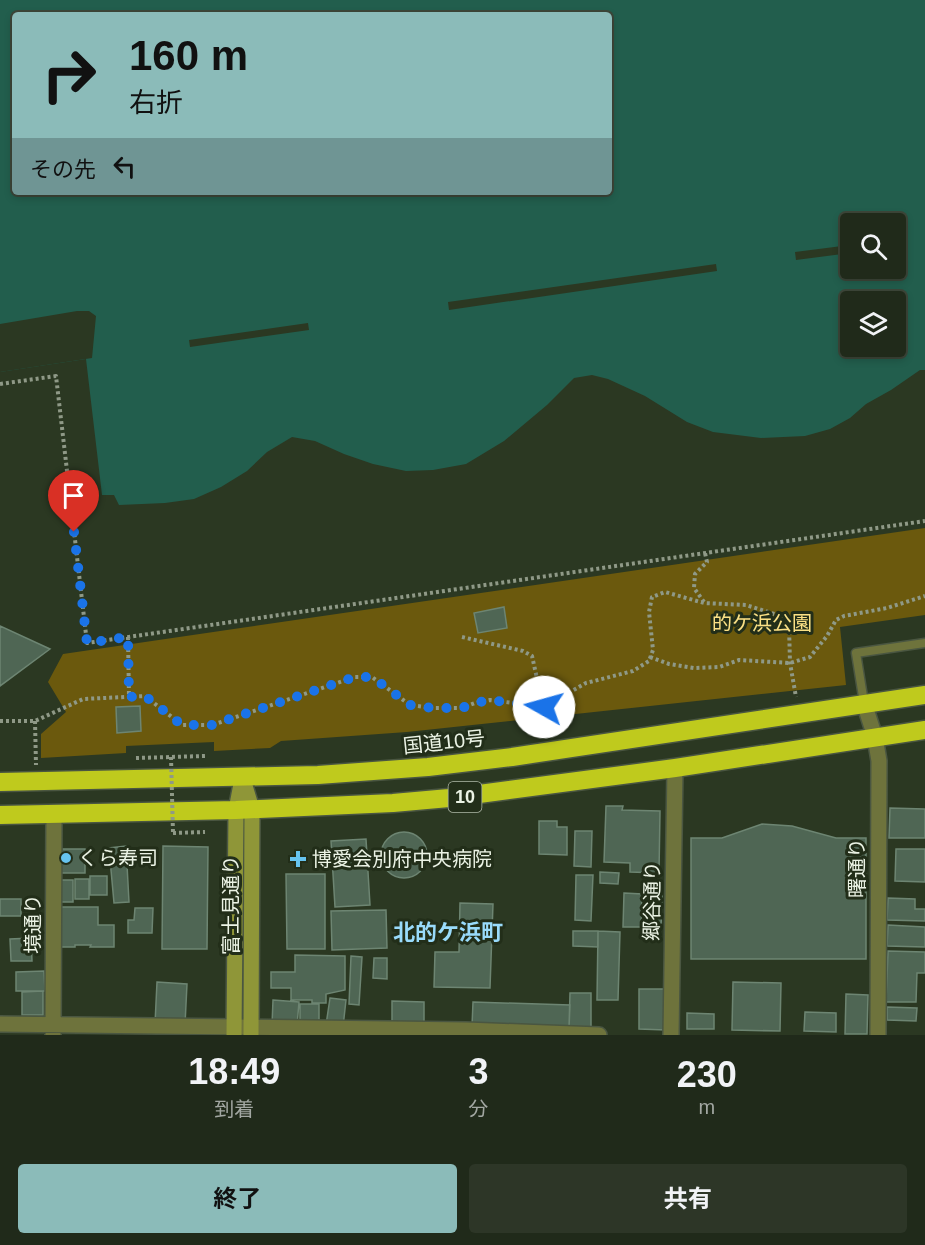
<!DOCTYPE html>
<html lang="ja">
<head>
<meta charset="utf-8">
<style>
	body { margin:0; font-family:Arial,"Noto Sans JP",sans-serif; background:#2d3627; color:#f1f3f6; height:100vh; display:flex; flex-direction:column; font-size:22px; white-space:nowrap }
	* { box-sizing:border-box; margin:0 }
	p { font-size:20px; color:#a2a7a2 }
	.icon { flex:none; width:33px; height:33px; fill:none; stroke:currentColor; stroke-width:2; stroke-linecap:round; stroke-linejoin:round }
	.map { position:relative; height:1035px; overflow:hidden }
	.details { display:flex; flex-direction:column; background:#202a1a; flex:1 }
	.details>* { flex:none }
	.guide { position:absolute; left:12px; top:12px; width:600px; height:183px; border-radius:6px; box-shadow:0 3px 9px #0003,0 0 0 2px #3d4639; background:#8bbbb9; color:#111; overflow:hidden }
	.controls { position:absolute; left:840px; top:213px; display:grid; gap:12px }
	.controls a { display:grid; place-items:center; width:66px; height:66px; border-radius:6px; background:#202a1a; box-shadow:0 3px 9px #0003,0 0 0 2px #3d4639; font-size:30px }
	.pin { position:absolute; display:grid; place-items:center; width:51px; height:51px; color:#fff; margin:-62px -26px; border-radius:50% 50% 50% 0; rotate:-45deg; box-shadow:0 0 6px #0007 }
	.pin .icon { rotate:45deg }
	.me { position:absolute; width:66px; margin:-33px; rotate:277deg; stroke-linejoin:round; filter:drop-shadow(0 0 4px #0008) }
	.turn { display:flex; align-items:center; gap:21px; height:126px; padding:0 18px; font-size:27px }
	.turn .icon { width:78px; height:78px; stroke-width:2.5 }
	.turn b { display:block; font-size:42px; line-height:51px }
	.then { display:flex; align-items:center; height:57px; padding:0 18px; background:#0003; gap:12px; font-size:22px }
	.eta { display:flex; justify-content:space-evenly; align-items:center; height:102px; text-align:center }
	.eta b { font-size:36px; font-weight:700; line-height:42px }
	.primary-button { display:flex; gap:12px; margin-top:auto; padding:12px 18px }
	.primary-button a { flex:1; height:69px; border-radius:6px; background:#8bbbb9; color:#111; font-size:24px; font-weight:700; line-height:69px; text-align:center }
	.primary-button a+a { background:#2d3627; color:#f1f3f6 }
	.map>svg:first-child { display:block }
</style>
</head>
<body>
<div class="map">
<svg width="925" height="1035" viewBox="0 0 925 1035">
	<rect width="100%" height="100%" fill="#2b3822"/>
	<path fill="#6b590d" d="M925,528V615L840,627L846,685L407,732L281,741L270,748L214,751V742L126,746V753L41,758V734L66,712L48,682L63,654Z"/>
	<path fill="#225e4d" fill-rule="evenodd" d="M0,0H925V370H920L891,390L866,404L850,418L830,429L805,436L761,438L713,432L687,422L645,396L608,379L592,375L574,378L547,405L504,441L466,464L433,470L406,471L373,464L344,454L315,441L292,437L267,452L247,471L221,487L194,499L165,503L119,505L114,495H102L86,359L0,372ZM15,15H609V192H15ZM850,224H896V268H850ZM850,302H896V346H850Z"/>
	<path fill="#2b3822" d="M850,245V253L796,260L795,252Z
		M716,264L717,271L449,310L448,302Z
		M77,311H89L96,316L92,358L0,372V324Z
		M308,323L309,330L190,347L189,340Z"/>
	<path fill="#4f6654" stroke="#6d8572" stroke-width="1.5" d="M504,607L507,628L478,633L474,613Z
		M0,626L50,649L0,686Z
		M140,706L141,731L117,733L116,707Z
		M606,806H623L622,810L660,811L659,873L630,872V863L604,862Z
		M890,808L925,809V838H889Z
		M539,821H557V827H567V855L539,854Z
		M762,824L792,826L836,838H866V959H691V838H722Z
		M575,831H592L591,867L574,866Z
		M381 855a23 23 0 1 1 46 0a23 23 0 1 1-46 0Z
		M366,839L370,905L335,907L331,841Z
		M126,846L129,902L114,903L109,848Z
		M163,846L208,847L207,949H162Z
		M60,849H85V873H60Z
		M896,849H925V882L895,881Z
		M600,872L619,873L618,884L600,883Z
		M286,874H325V949H287Z
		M576,875H593L591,921L575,920Z
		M90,876H107V895H90Z
		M75,879H89V899H75Z
		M57,880H73V902H57Z
		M624,893L642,894L641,927H623Z
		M647,895L662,896L661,929L646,928Z
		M888,898L915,899V909H925V921L887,920Z
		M0,899H21V916H0Z
		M460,903L493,904L490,988L434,987L435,952H459Z
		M58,907H98V925H114V947H90L91,945H75V947H58Z
		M135,908H153L152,933H128V920H134Z
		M386,910L387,948L332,950L331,911Z
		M888,925L925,927V947L887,946Z
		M573,931H598V947L573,946Z
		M598,931L620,932L618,1000H597Z
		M31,938L32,961H11L10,939Z
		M888,951L925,952V973H917L916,1002H886Z
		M295,955L345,956V990L326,994V1003H312V1000H291V988H271V972H295Z
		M351,956L362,957L359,1005L349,1004Z
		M374,958H387V979L373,978Z
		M44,971L45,991H16V972Z
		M157,982L187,984L185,1025L155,1024Z
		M733,982L781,983L780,1031L732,1030Z
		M639,989H666V1030L639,1029Z
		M43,991V1015H22V992Z
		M570,993H591V1029L569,1028Z
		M846,994L868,995L867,1034H845Z
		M330,998L346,1000L343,1027L326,1025Z
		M273,1000L299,1002L297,1026L272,1025Z
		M392,1001L424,1002V1026L392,1025Z
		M473,1002L570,1005L569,1028L472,1026Z
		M300,1004H319V1026L300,1027Z
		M887,1007L917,1008L916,1021L887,1020Z
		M805,1012L836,1013V1032L804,1031Z
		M687,1013L714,1014V1029H687Z"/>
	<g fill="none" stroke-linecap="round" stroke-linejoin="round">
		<defs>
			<path id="lane" d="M864,703L856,653L925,643"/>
			<path id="street" d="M864,703L875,737L879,761L878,1035
				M0,1024L466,1030L599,1035
				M53,1035L54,814
				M671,1035L675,768"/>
			<path id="secondary" d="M242,776L252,809L251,1035
				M234,1035L236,810L242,779"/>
			<path id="highway" d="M0,782L318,775L428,767L512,757L925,695
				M0,815L236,810L393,803L449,798L675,768L925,730"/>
		</defs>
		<use href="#lane" stroke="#4a5641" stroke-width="11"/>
		<use href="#street" stroke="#4a5641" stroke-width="18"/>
		<use href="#secondary" stroke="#4a5641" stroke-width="18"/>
		<use href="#highway" stroke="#4a5641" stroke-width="21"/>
		<path stroke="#8f9987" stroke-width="4" stroke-dasharray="3 3" stroke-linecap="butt" d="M0,384L56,376L87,643L925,521
			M704,602L694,588L695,574L707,562L705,553
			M128,637L129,697
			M462,637L523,651L532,656L549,732
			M650,657L669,664L694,668L719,667L739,660L790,663L810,657L827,636L836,620L844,616L887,608L925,596
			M0,721H35L83,699L145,696L182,725H212L355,677H372L410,705L432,708H462L475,703L490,700L544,707L586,683L633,671L649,661L653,650L649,612L652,597L665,592L704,603L746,605L787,618L789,626L790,663L796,697
			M35,721L36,765
			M136,758L205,756
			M173,833L205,832"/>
		<use href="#lane" stroke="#6e733c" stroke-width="8"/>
		<use href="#street" stroke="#6e733c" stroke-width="15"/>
		<use href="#secondary" stroke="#8f9638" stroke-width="15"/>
		<use href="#highway" stroke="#bfca1d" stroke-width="18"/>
		<path stroke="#8f9987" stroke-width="4" stroke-dasharray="3 3" stroke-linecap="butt" d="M171,757L173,833"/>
	</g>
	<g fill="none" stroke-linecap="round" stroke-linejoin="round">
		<path stroke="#1a73e8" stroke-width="10" stroke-dasharray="0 18" d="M74,532L87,643L128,637L129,697L145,696L182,725H212L355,677H372L410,705L432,708H462L475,703L490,700L544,707"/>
	</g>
	<g fill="#66c4ef" stroke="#222e19" stroke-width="2">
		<circle cx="66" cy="858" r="6"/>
		<path d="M295 850h6v6h6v6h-6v6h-6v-6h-6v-6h6z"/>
	</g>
	<g text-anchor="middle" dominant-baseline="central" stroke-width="6" stroke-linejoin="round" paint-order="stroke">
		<rect fill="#222e19" stroke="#afb8a8" stroke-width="1.5" x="448.5" y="782" width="33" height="30" rx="4.5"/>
		<g font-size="18" font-weight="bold" fill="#ebf3e5">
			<text x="465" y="797">10</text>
		</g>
		<g font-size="20" fill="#fae085" stroke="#222e19">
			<text x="762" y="623">的ケ浜公園</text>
		</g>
		<g font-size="20" fill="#ebf3e5" stroke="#222e19">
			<text transform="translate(444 742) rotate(-6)">国道10号</text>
			<text transform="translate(857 868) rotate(-90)">曙通り</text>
			<text transform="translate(652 901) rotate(-89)">郷谷通り</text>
			<text transform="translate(231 905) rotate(-90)">富士見通り</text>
			<text transform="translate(33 924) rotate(-90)">境通り</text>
		</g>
		<g font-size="20" fill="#ebf3e5" stroke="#222e19" text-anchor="start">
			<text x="78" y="858">くら寿司</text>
			<text x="312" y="859">博愛会別府中央病院</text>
		</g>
		<g font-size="22" font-weight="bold" fill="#99dbfb" stroke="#222e19">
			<text x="448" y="932">北的ケ浜町</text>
		</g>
	</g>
</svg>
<div class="controls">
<a><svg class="icon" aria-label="search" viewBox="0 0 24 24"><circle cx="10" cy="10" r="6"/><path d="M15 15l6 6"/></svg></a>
<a><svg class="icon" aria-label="layers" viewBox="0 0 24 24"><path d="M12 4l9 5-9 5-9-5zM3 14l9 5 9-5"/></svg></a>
</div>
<div class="pin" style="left:74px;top:532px;background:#d93025"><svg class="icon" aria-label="arrive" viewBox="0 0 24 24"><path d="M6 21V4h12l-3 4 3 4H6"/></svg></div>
<svg class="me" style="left:544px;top:707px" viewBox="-20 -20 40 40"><circle r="19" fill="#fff"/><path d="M0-13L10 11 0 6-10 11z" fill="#1a73e8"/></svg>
<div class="guide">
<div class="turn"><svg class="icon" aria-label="right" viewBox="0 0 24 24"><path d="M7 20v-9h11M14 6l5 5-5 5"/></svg><div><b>160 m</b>右折</div></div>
<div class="then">その先<svg class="icon" aria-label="left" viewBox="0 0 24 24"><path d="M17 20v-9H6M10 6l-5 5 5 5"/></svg></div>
</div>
</div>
<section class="details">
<div class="eta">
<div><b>18:49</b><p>到着</p></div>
<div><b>3</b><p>分</p></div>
<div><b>230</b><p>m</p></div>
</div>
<div class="primary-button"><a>終了</a><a>共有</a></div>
</section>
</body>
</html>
